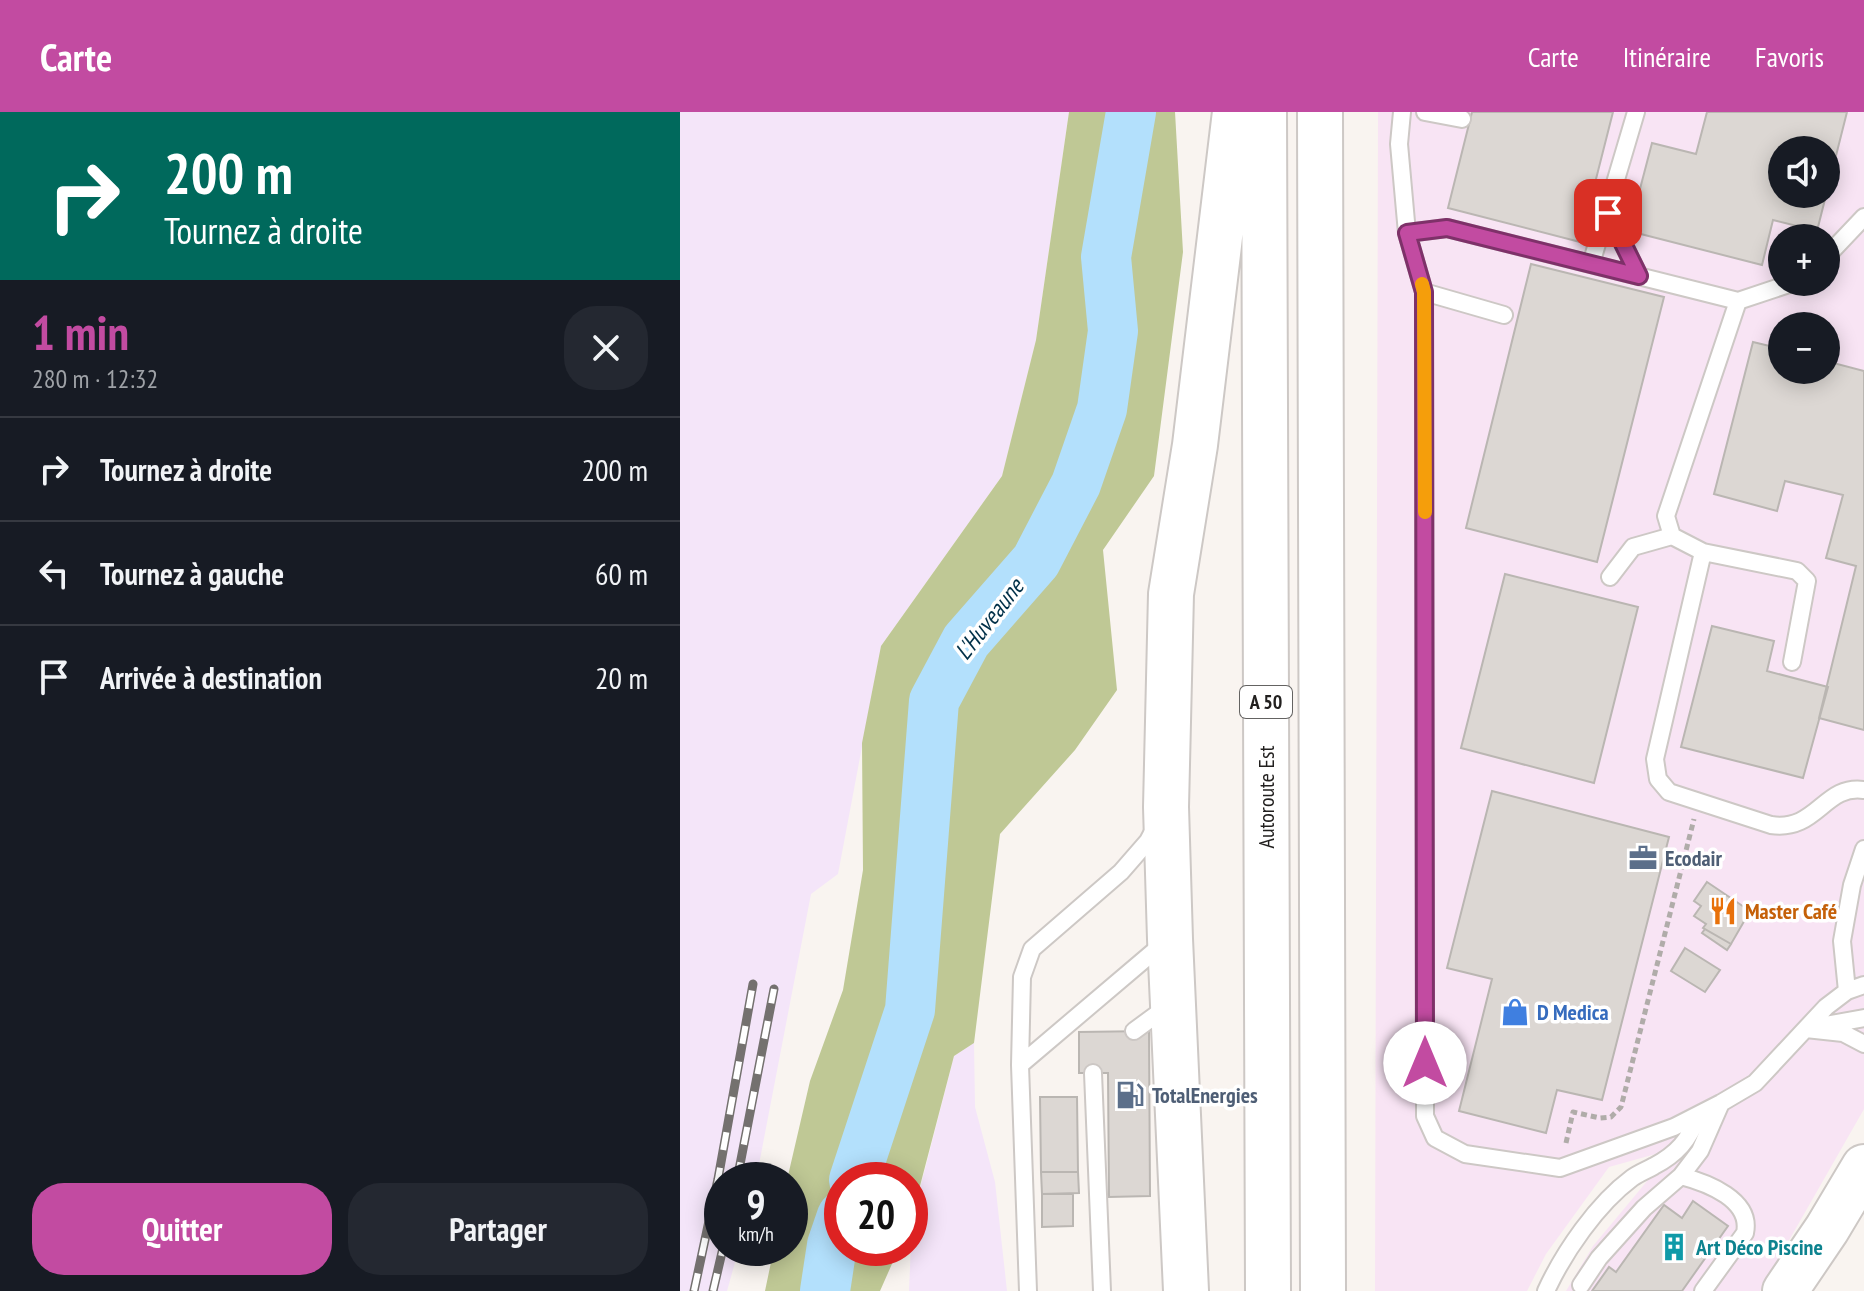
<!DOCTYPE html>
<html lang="fr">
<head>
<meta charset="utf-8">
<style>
	body { margin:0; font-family:"PT Sans Narrow",sans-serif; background:#242831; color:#f1f3f6; height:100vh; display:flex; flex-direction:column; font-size:30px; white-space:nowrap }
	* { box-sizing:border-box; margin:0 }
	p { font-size:26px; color:#9ea1a6 }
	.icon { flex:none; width:44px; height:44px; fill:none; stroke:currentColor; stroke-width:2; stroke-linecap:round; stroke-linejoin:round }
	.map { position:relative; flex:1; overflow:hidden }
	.details { display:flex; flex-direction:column; background:#171b24; width:680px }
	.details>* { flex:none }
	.top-card { background:#00695c; color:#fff; overflow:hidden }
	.controls { position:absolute; left:1088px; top:24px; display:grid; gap:16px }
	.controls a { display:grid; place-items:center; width:72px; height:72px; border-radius:50%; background:#171b24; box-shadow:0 4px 20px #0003; font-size:40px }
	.speed { position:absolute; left:24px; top:1050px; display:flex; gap:16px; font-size:40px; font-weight:700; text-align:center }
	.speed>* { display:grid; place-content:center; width:104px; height:104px; border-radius:50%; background:#171b24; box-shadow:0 4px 20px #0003; line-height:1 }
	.speed small { font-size:20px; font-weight:400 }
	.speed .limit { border:12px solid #d22; background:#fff; color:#111 }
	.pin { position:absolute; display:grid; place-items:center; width:68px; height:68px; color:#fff; margin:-34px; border-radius:16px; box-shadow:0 4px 12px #0006 }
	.me { position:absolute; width:88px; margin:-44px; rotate:0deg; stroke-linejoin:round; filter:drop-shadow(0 0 6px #0008) }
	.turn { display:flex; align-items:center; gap:28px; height:168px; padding:0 32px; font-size:36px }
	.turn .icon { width:104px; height:104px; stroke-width:2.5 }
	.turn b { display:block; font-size:56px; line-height:68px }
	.round { display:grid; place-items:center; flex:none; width:84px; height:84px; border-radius:32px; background:#242831 }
	.summary { display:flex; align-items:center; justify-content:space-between; height:136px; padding:0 32px }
	h1 { font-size:48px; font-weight:700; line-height:60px; color:#c24ba1 }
	.primary-button { display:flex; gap:16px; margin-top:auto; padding:16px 32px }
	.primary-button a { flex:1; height:92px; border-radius:32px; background:#c24ba1; color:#fff; font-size:32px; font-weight:700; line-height:92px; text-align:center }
	.primary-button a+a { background:#242831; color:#f1f3f6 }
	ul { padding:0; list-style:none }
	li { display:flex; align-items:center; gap:24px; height:104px; padding:0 32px; border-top:2px solid #363941 }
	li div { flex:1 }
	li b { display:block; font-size:30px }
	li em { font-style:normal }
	header { display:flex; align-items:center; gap:48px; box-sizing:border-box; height:112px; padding:0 40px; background:#c24ba1; color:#fff }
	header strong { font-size:38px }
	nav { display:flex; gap:44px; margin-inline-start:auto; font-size:28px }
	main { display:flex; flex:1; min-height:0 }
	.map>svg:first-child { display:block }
</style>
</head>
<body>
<header>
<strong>Carte</strong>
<nav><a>Carte</a><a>Itinéraire</a><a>Favoris</a></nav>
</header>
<main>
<section class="details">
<div class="top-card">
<div class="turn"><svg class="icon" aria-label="right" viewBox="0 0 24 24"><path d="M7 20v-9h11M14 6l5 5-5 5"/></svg><div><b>200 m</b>Tournez à droite</div></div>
</div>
<div class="summary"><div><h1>1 min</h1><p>280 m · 12:32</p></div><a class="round"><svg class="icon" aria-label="close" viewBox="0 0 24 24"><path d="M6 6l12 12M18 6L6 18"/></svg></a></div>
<ul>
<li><svg class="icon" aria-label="right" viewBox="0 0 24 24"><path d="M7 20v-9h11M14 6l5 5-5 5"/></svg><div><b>Tournez à droite</b></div><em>200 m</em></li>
<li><svg class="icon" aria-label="left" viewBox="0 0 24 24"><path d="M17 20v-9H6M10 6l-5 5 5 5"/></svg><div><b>Tournez à gauche</b></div><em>60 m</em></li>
<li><svg class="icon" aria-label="arrive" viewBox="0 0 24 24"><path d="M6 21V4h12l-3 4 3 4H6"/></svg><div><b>Arrivée à destination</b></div><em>20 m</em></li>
</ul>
<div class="primary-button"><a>Quitter</a><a>Partager</a></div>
</section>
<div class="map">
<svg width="1184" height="1179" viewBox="0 0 1184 1179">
	<rect width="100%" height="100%" fill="#f9f4f0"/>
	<path fill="#f8e4f4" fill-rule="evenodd" d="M698,0H1184V997L1080,1179H886L913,1134L968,1068L1008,1033L929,1055L866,1142L847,1179H695ZM1102,38H1146V82H1102ZM1102,126H1146V170H1102ZM1102,214H1146V258H1102Z"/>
	<path fill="#f4e5f9" d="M0,0H389L356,228L322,364L201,534L158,762L131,782L76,1068H42V1136H59L47,1179H0Z
		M294,931L295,995L315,1070L327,1179H229L232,1108L274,944Z"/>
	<path fill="#bfc895" d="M389,0H495L503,140L474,364L423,438L437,578L395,638L320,722L294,931L274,944L230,1112V1068H162V1136H219L200,1179H85L94,1136H110V1068H107L130,969L163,878L183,758L182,631L201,534L322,364L356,228Z"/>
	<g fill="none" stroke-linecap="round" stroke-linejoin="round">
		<path stroke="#b3e0fc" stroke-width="50" d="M174,1068L230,898L254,589L286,529L356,449L396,372L422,297L433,219L426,145L451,0
			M145,1179L152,1133L162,1104"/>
	</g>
	<path fill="#dcd7d3" stroke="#bab6b2" stroke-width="2" fill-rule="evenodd" d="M792,0H933L900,130L768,96Z
		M1027,0H1167L1137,119L1093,108L1082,153L949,119L972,31L1016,42ZM1102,38H1146V82H1102Z
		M851,152L984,185L917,450L786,416Z
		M1073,230L1102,237V258H1146V249L1184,259V618L1139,606L1176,454L1146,446L1163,383L1105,369L1097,399L1034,382Z
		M825,462L958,495L914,671L781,636Z
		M1032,514L1094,529L1087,559L1148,575L1123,666L1001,635Z
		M812,679L989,725L922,988L877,978L866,1021L779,999L812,867L767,856Z
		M1027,770L1070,799L1051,832L1023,816L1026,812L1014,804L1021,794L1014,789Z
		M1025,817L1051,832L1047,838L1022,821Z
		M1005,836L1040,858L1025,880L991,859Z
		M469,919L470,1084L429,1085L428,961H399V920Z
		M360,985H397L398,1060H361Z
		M361,1060H398L399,1081L362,1082Z
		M362,1082H393V1114L362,1115Z
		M1013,1089L1048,1114L1002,1179H912L929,1155L936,1160L984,1093L1002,1106Z"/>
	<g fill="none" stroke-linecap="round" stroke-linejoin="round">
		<defs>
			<path id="service" d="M722,0L719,32L727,121L744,180L745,1004L755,1026L785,1042L880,1056L994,1015L1041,991L1075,971L1146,895L1167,879L1184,873
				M745,0L782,7
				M928,101L959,164
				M727,121L767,116L1058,189
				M1146,145L1184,105
				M911,152L956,0
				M744,180L824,203
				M1023,440L975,647L978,667L989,680L1091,713C1137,720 1144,672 1184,678
				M930,465L953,435L992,424
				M1112,550L1127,469L1117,459L1023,440L992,424L986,404L1058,189L1115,170
				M1167,879L1162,829L1172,773L1184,737
				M1140,914L1184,906
				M1126,917L1163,921L1184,932
				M454,919L488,894
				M340,953L342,865L352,837L441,760L468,729L476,714
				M413,961L422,1179
				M1001,1064C1028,1071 1072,1088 1065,1121L1023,1179
				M901,1173L919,1146L964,1096L1001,1064L1020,1039L1041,991
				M348,1179L340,953L485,830
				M866,1179C884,1140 917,1092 952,1066C959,1061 967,1058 974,1054C997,1042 1009,1028 1018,1004"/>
			<path id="secondary" d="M1105,1179L1147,1117L1184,1055"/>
			<path id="motorway" d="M584,0L588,1179
				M640,0L643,1179
				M506,1179L490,827L486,695L491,482L515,333L555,0"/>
		</defs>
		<use href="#service" stroke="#cdc8c5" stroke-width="20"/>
		<use href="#secondary" stroke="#cdc8c5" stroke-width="48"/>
		<use href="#motorway" stroke="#cdc8c5" stroke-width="48"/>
		<path stroke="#b0aca9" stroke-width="5" stroke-dasharray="6 4" stroke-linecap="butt" d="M886,1031L893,1000L920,1006L931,1005L941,995L1014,707"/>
		<use href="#service" stroke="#fff" stroke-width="16"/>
		<use href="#secondary" stroke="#fff" stroke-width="44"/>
		<use href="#motorway" stroke="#fff" stroke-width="44"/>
		<defs>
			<path id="rail" d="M57,1068L94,877
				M14,1179L38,1067L73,872
				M33,1179L43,1136"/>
		</defs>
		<use href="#rail" stroke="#74716f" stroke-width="9"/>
		<use href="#rail" stroke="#fff" stroke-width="6" stroke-dasharray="18" stroke-linecap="butt"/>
	</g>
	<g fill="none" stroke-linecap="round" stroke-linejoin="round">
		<defs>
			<path id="route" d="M745,951L744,180L727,121L767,116L959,164L928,101"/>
		</defs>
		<use href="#route" stroke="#7e3169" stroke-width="20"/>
		<use href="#route" stroke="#c24ba1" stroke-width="14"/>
		<path stroke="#f59e0b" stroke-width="14" d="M742,172L744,180L745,400"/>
	</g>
	<defs>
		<symbol id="office-bare" viewBox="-9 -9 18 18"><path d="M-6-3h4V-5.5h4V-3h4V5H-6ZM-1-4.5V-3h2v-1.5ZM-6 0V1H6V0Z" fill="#5c6f8a" stroke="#fff" stroke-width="2.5" paint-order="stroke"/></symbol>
		<symbol id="restaurant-bare" viewBox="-9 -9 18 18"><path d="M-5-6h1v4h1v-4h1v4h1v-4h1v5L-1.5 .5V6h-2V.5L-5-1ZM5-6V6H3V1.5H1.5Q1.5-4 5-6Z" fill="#e8710a" stroke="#fff" stroke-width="2.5" paint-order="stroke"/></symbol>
		<symbol id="shop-bare" viewBox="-9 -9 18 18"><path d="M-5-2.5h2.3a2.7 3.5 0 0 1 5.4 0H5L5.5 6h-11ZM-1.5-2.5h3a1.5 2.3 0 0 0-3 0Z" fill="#3f7fe0" stroke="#fff" stroke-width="2.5" paint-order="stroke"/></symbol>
		<symbol id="fuel-bare" viewBox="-9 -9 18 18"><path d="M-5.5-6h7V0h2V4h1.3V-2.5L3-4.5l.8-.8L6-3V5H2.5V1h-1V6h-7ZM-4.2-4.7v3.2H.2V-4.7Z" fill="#5c6f8a" stroke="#fff" stroke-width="2.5" paint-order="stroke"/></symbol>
		<symbol id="building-bare" viewBox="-9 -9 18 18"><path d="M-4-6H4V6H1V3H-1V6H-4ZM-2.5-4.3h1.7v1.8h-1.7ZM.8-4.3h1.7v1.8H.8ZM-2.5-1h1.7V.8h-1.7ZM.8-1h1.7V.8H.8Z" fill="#0f9aa8" stroke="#fff" stroke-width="2.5" paint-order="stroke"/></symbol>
	</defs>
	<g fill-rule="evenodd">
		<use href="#office-bare" x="943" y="726" width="40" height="40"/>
		<use href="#restaurant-bare" x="1023" y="779" width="40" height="40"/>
		<use href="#shop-bare" x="815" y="880" width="40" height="40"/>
		<use href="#fuel-bare" x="430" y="963" width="40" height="40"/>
		<use href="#building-bare" x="974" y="1115" width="40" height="40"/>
	</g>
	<g text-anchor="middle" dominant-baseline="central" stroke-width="7" stroke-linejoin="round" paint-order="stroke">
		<rect fill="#fff" stroke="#646362" stroke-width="2" x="560" y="574" width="52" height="32" rx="6"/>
		<g font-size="20" font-weight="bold" fill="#22201f">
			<text x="586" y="590">A 50</text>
		</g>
		<g font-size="22" fill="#22201f" stroke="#fff">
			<text transform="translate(586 685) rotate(-90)">Autoroute Est</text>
		</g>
		<g font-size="22" font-weight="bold" fill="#4e5e75" stroke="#fff" text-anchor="start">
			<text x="985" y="746">Ecodair</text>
			<text x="472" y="983">TotalEnergies</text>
		</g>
		<g font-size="22" font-weight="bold" fill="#c56008" stroke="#fff" text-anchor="start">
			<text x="1065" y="799">Master Café</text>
		</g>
		<g font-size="22" font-weight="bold" fill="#366cbe" stroke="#fff" text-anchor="start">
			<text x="857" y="900">D Medica</text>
		</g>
		<g font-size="22" font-weight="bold" fill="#0d838f" stroke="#fff" text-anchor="start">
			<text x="1016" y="1135">Art Déco Piscine</text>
		</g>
		<g font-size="24" font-style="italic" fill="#003048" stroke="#fff">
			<text transform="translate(309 507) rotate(-52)">L'Huveaune</text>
		</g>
	</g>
</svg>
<div class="controls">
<a><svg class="icon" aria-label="sound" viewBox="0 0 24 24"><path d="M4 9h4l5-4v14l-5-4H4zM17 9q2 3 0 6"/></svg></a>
<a>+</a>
<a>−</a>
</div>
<div class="speed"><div>9<small>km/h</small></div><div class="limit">20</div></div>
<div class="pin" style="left:928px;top:101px;background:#d93025"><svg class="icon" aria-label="arrive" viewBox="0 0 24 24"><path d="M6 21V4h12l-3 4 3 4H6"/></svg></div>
<svg class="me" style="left:745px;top:951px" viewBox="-20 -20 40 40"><circle r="19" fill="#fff"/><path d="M0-13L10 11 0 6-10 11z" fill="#c24ba1"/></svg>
</div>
</main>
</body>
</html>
